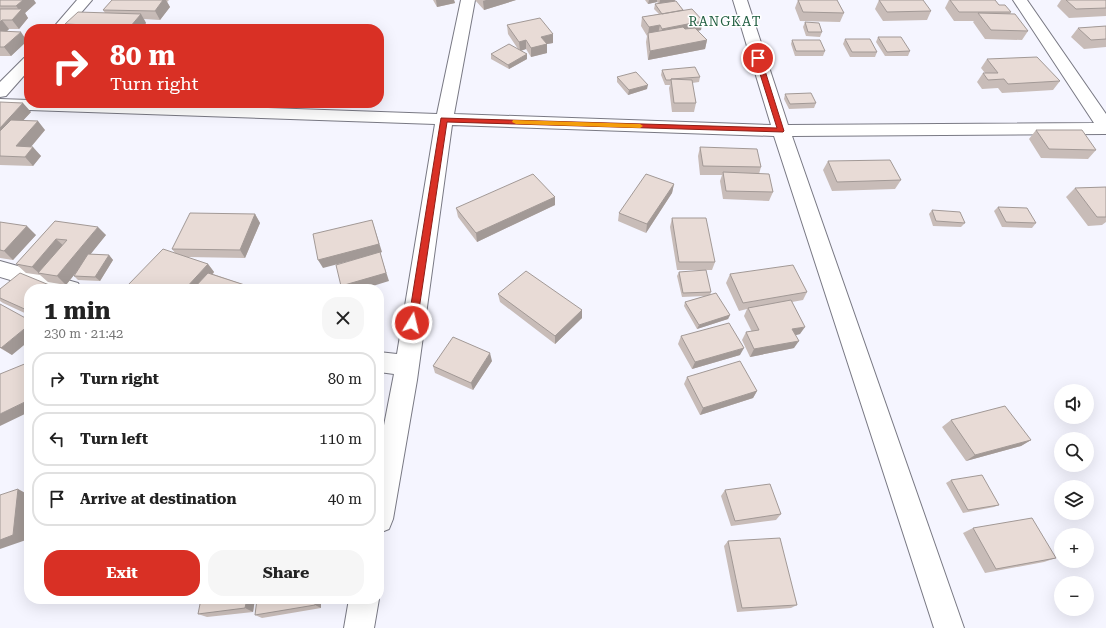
<!DOCTYPE html>
<html lang="en">
<head>
<meta charset="utf-8">
<style>
	body { margin:0; font-family:"Roboto Serif",serif; background:#f6f6f6; color:#222; height:100vh; display:flex; flex-direction:column; font-size:15px; white-space:nowrap }
	* { box-sizing:border-box; margin:0 }
	p { font-size:13px; color:#767676 }
	.icon { flex:none; width:22px; height:22px; fill:none; stroke:currentColor; stroke-width:2; stroke-linecap:round; stroke-linejoin:round }
	.map { position:relative; flex:1; overflow:hidden }
	.drawer { position:absolute; left:24px; top:284px; width:360px; height:320px; display:flex; flex-direction:column; background:#fff; border-radius:16px; box-shadow:0 4px 16px #0002 }
	.drawer>* { flex:none }
	.hud { position:absolute; left:24px; top:24px; width:360px; height:84px; border-radius:16px; box-shadow:0 4px 16px #0002; background:#d93025; color:#fff; overflow:hidden }
	.fabs { position:absolute; left:1054px; top:384px; display:grid; gap:8px }
	.fabs a { display:grid; place-items:center; width:40px; height:40px; border-radius:50%; background:#fff; box-shadow:0 4px 16px #0002; font-size:20px }
	.pin { position:absolute; display:grid; place-items:center; width:34px; height:34px; color:#fff; margin:-17px; border:2px solid #fff; border-radius:50%; box-shadow:0 1px 4px #0007 }
	.me { position:absolute; width:44px; margin:-22px; rotate:9deg; stroke-linejoin:round; filter:drop-shadow(0 0 3px #0008) }
	.turn { display:flex; align-items:center; gap:14px; height:84px; padding:0 20px; font-size:18px }
	.turn .icon { width:52px; height:52px; stroke-width:2.5 }
	.turn b { display:block; font-size:28px; line-height:34px }
	.round { display:grid; place-items:center; flex:none; width:42px; height:42px; border-radius:16px; background:#f6f6f6 }
	.overview { display:flex; align-items:center; justify-content:space-between; height:68px; padding:0 20px }
	h1 { font-size:24px; font-weight:700; line-height:30px }
	.button { display:flex; gap:8px; margin-top:auto; padding:8px 20px }
	.button a { flex:1; height:46px; border-radius:16px; background:#d93025; color:#fff; font-size:16px; font-weight:700; line-height:46px; text-align:center }
	.button a+a { background:#f6f6f6; color:#222 }
	ul { padding:0; list-style:none }
	li { display:flex; align-items:center; gap:12px; height:54px; margin:0 8px 6px; padding:0 12px; border:2px solid #e0e0e0; border-radius:16px }
	li div { flex:1 }
	li b { display:block; font-size:15px }
	li em { font-style:normal }
	.map>svg:first-child { display:block }
</style>
</head>
<body>
<div class="map">
<svg width="1106" height="628" viewBox="0 0 1106 628">
	<rect width="100%" height="100%" fill="#f5f5ff"/>
	<g fill="none" stroke-linecap="round" stroke-linejoin="round">
		<defs>
			<path id="minor" d="M77,0H92L67,29H52Z
				M461,0H475L454,114L771,125L733,0H747L788,125L1094,123L1013,0H1027L1106,114V134L792,136L964,628H934L774,136L452,125L417,380L393,519L389,529L379,533V451L394,374L379,372V352L397,354L435,124L0,109V99L29,100V103H122L437,114Z
				M29,56V70L6,96L0,97V82L24,58Z
				M0,261L78,283L81,289H41L0,277Z
				M349,599H379L374,628H344Z"/>
		</defs>
		<use href="#minor" stroke="#797984" stroke-width="2"/>
		<use href="#minor" fill="#fff" fill-rule="evenodd"/>
	</g>
	<path fill="#c8bcb8" d="M0,0L36,3L25,13L28,18L19,29H9L7,31L27,41L11,56H0Z
		M112,0H169L167,2L170,7L160,20L144,19L146,23L141,29H68L65,24L105,13L103,10Z
		M433,0H454L455,3L437,7Z
		M475,0H516L484,10Z
		M645,0H675V1L701,30L698,31L707,40L705,49L648,60L646,42L647,36L641,26L642,17L659,14L654,9L655,4L658,3L657,2L648,4Z
		M798,0H837L844,13L840,22L800,21L795,8Z
		M879,0L931,11L927,20L883,21L875,9Z
		M949,0H995L999,5L1011,12L1010,14L1028,31L1022,40L985,39L973,22L974,21H954L945,8Z
		M1061,0H1106V16L1069,18L1057,6Z
		M805,22L822,32L820,37L806,36L803,27Z
		M507,25L553,43L547,44V53L531,57L526,49L521,51L527,54V59L509,69L491,59V54L518,49L508,34Z
		M1106,26V47L1084,49L1071,37L1078,28Z
		M878,37L910,51L908,56H885L876,42Z
		M845,39L877,52L875,57H850L843,44Z
		M792,40L825,51L823,56H795L791,44Z
		M987,59L1060,81L1053,90L1002,93L998,88L982,89L977,82L983,73H985L981,68Z
		M662,70L700,77L699,82L692,83L696,103L694,112H672L669,88L670,85H665L661,75Z
		M617,77L647,89L628,95L617,82Z
		M785,94L816,103L814,108L789,109L784,99Z
		M0,102L31,112L23,120L45,130L31,147L41,156L33,166L0,165Z
		M1036,130L1096,150L1088,159L1041,158L1029,139Z
		M700,147L761,167L759,174L773,192L769,201L723,199L720,181L722,175H700L698,156Z
		M828,161L901,180L895,189L832,191L823,170Z
		M674,184L672,193L646,233L618,221L619,213Z
		M1106,187V222L1102,225L1088,226L1066,197L1075,188Z
		M555,197V205L477,242L458,217L456,208Z
		M998,207L1036,223L1032,228L1002,227L994,211Z
		M932,210L965,223L961,227L933,226L929,214Z
		M255,214L260,223L245,258L187,257L208,264L214,272L213,274L257,289H130L127,286L175,253L172,249Z
		M672,218L715,262L712,270H677L670,227Z
		M55,221L106,235L90,254L109,255L113,260L100,281L78,280L74,276L78,270L66,285L48,282L40,275L26,273L16,264Z
		M0,222L36,235L13,260L0,258Z
		M679,272L711,292L710,295L730,315L728,319L697,329L684,306L685,302L705,296L682,297L677,276Z
		M730,274L807,292L803,300L792,302L800,334L796,335L794,348L750,357L742,340L746,332H752L744,316L747,309L739,311L726,283Z
		M0,289H29V315L3,303L0,301Z
		M498,294L582,318L555,344L500,302Z
		M0,304L12,355L0,348Z
		M681,336L740,355L692,369L678,344Z
		M492,361L473,390L435,373L433,366Z
		M687,377L757,391L753,398L700,415L684,384Z
		M951,420L1031,440L1021,446L966,461L942,427Z
		M951,480L999,505L994,507L963,513L946,483Z
		M725,490L781,514L776,520L731,526L721,496Z
		M973,528L1056,558L1044,562L985,573L963,533Z
		M728,541L797,605L791,608L737,612L724,546Z
		M255,599L253,612L207,617L198,614Z
		M321,599V608L262,618L255,615Z"/>
	<path fill="#a29996" d="M23,0H34L36,3L25,13L28,18L19,29L12,20L20,11L16,6Z
		M163,0H166L170,7L160,20L155,11Z
		M436,0H454L455,3L437,7Z
		M486,0H516L484,10L483,1Z
		M649,0H657V2L648,4Z
		M660,0H675L674,3L659,5Z
		M141,14L146,23L141,29H131L130,27Z
		M2,20L9,29L1,37L0,36V22Z
		M703,21L701,30L661,38L662,29Z
		M660,25L658,34L648,36L649,27Z
		M21,32L27,41L11,56L4,47Z
		M553,34V43L547,44V53L531,57V48L541,37Z
		M526,40V49L520,51L519,42Z
		M707,40L705,49L648,60L650,51Z
		M527,54V59L509,69L508,65Z
		M648,85L647,89L628,95L629,90Z
		M23,103L31,112L0,146V128Z
		M38,121L45,130L24,155L16,146Z
		M33,147L41,156L33,166L25,157Z
		M674,184L672,193L646,233L647,224Z
		M555,197V205L477,242L476,233Z
		M255,214L260,223L245,258L240,250Z
		M372,220L382,252L380,253L389,281L363,289H342L341,286L380,253L323,268L318,260Z
		M27,226L36,235L13,260L4,251Z
		M98,227L106,235L66,285L57,276Z
		M56,239L65,247L40,274L32,267Z
		M109,255L113,260L100,281L95,277Z
		M208,264L214,272L199,289H185Z
		M582,310V318L555,344V336Z
		M730,315L728,319L697,329L699,325Z
		M29,325V341L12,355L1,348Z
		M805,327L800,334L788,337L792,329Z
		M799,341L794,348L750,357L754,349Z
		M744,348L740,355L692,369L695,362Z
		M490,353L492,361L473,390L471,383Z
		M27,363L29,364V372Z
		M757,391L753,398L700,415L703,408Z
		M29,400V412L0,426V414Z
		M1031,440L1021,446L966,461L975,455Z
		M18,489L29,495V504L26,540L0,549V540Z
		M247,599H255L253,612L245,608Z
		M315,599H321V608L315,605Z"/>
	<path fill="#e8dbd6" stroke="#a29996" d="M0,0H23L16,6H0Z
		M112,0H163L155,11L103,10Z
		M798,0H837L844,13L803,12Z
		M879,0H923L931,11L887,12Z
		M950,0H995L999,5H1005L1011,12H959Z
		M1066,0H1106V8L1076,9Z
		M676,1L683,10L662,14L655,4Z
		M0,9H22L12,20H2L0,22Z
		M692,9L703,21L662,29L660,25L649,27L642,17Z
		M78,12L141,14L130,27L65,24Z
		M978,13L1015,14L1028,31L991,30Z
		M540,18L553,34L541,37L547,44L531,48L526,40L519,42L507,25Z
		M805,22L819,23L822,32H808Z
		M1106,26V39L1091,40L1078,28Z
		M683,27L685,29L695,28L707,40L650,51L648,33Z
		M0,31L21,32L4,47H0Z
		M878,37H901L910,51L887,52Z
		M845,39H870L877,52H852Z
		M792,40H820L825,51H796Z
		M509,44L527,54L508,65L491,54Z
		M1037,57L1060,81L1008,84L1004,79L988,80L983,73H998L987,59Z
		M695,67L700,77L671,79V80H666L662,70Z
		M636,72L648,85L629,90L617,77Z
		M671,79L692,80L696,103H674Z
		M811,93L816,103L790,104L785,94Z
		M0,102L23,103L0,128Z
		M11,120L38,121L16,146L33,147L25,157L0,156V131Z
		M1036,130H1082L1096,150L1049,149Z
		M700,147L757,149L761,167L703,166Z
		M890,160L901,180L837,182L828,161Z
		M723,172L769,174L773,192L726,191Z
		M533,174L555,197L476,233L456,208Z
		M646,174L674,184L647,224L619,213Z
		M1106,187V217H1097L1075,188Z
		M998,207L1027,208L1036,223L1006,222Z
		M932,210L960,212L965,223L936,221Z
		M190,213L255,214L240,250L172,249Z
		M672,218H706L715,262H679Z
		M372,220L379,244L318,260L313,234Z
		M55,221L98,227L57,276L38,273L67,240L56,239L32,267L16,264Z
		M0,222L27,226L4,251L0,250Z
		M163,249L208,264L185,289H136L127,286Z
		M380,252L386,273L341,286L336,265Z
		M88,254L109,255L95,277L74,276Z
		M793,265L807,292L743,303L730,274Z
		M706,270L711,292L683,293L679,272Z
		M526,271L582,310L555,336L498,294Z
		M20,273L59,289H29V311L0,298V289Z
		M208,273L257,289H193Z
		M716,293L730,315L699,325L685,302Z
		M791,300L805,327L792,329L799,341L754,349L746,332L759,330L748,308Z
		M0,304L29,320V325L1,348L0,347Z
		M729,323L744,348L695,362L681,336Z
		M453,337L490,353L471,383L433,366Z
		M740,361L757,391L703,408L687,377Z
		M27,363L29,372V400L0,414V374Z
		M1005,406L1031,440L975,455L951,420Z
		M982,475L999,505L968,510L951,480Z
		M770,484L781,514L735,521L725,490Z
		M18,489L13,535L0,540V495Z
		M1032,518L1056,558L996,569L973,528Z
		M780,538L797,605L742,608L728,541Z
		M201,599H247L245,608L198,614Z
		M257,599H315V605L255,615Z"/>
	<path fill="#d93025" stroke="#8d1f18" d="M758,56L761,58L784,131L783,132L447,122L417,323L416,326H409L408,323L441,118L777,128L755,58Z"/>
	<path fill="#f59e0b" d="M513,120L640,124L643,126L640,128L516,124L512,122Z"/>
	<g text-anchor="middle" dominant-baseline="central" stroke-width="3" stroke-linejoin="round" paint-order="stroke">
		<g font-size="13" letter-spacing="1" fill="#205e41" stroke="#fff">
			<text x="725" y="21">RANGKAT</text>
		</g>
	</g>
</svg>
<div class="fabs">
<a><svg class="icon" aria-label="sound" viewBox="0 0 24 24"><path d="M4 9h4l5-4v14l-5-4H4zM17 9q2 3 0 6"/></svg></a>
<a><svg class="icon" aria-label="search" viewBox="0 0 24 24"><circle cx="10" cy="10" r="6"/><path d="M15 15l6 6"/></svg></a>
<a><svg class="icon" aria-label="layers" viewBox="0 0 24 24"><path d="M12 4l9 5-9 5-9-5zM3 14l9 5 9-5"/></svg></a>
<a>+</a>
<a>−</a>
</div>
<div class="pin" style="left:758px;top:58px;background:#d93025"><svg class="icon" aria-label="arrive" viewBox="0 0 24 24"><path d="M6 21V4h12l-3 4 3 4H6"/></svg></div>
<svg class="me" style="left:412px;top:323px" viewBox="-20 -20 40 40"><circle r="17" fill="#d93025" stroke="#fff" stroke-width="3"/><path d="M0-11L8 9 0 5-8 9z" fill="#fff"/></svg>
<div class="hud">
<div class="turn"><svg class="icon" aria-label="right" viewBox="0 0 24 24"><path d="M7 20v-9h11M14 6l5 5-5 5"/></svg><div><b>80 m</b>Turn right</div></div>
</div>
<section class="drawer">
<div class="overview"><div><h1>1 min</h1><p>230 m · 21:42</p></div><a class="round"><svg class="icon" aria-label="close" viewBox="0 0 24 24"><path d="M6 6l12 12M18 6L6 18"/></svg></a></div>
<ul>
<li><svg class="icon" aria-label="right" viewBox="0 0 24 24"><path d="M7 20v-9h11M14 6l5 5-5 5"/></svg><div><b>Turn right</b></div><em>80 m</em></li>
<li><svg class="icon" aria-label="left" viewBox="0 0 24 24"><path d="M17 20v-9H6M10 6l-5 5 5 5"/></svg><div><b>Turn left</b></div><em>110 m</em></li>
<li><svg class="icon" aria-label="arrive" viewBox="0 0 24 24"><path d="M6 21V4h12l-3 4 3 4H6"/></svg><div><b>Arrive at destination</b></div><em>40 m</em></li>
</ul>
<div class="button"><a>Exit</a><a>Share</a></div>
</section>
</div>
</body>
</html>
